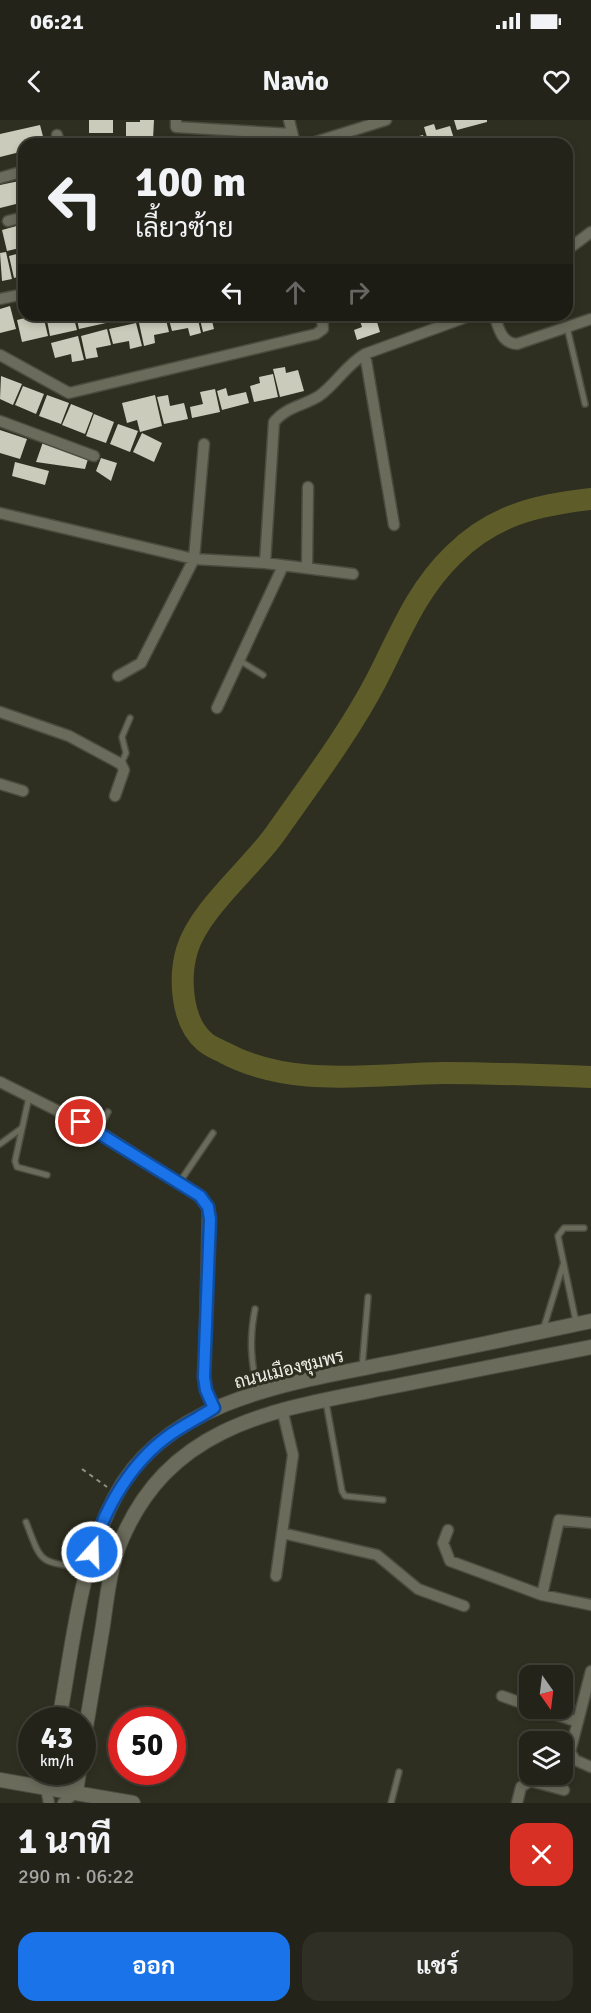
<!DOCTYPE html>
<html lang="th">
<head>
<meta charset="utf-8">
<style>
	body { margin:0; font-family:Signika,Sarabun,sans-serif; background:#2f2f26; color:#f1f3f6; height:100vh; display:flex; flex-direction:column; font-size:22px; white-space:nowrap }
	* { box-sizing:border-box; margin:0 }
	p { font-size:20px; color:#a3a4a2 }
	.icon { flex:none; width:33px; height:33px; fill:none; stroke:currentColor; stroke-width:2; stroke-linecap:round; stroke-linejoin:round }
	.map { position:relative; height:1683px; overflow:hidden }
	.side { display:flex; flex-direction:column; background:#232319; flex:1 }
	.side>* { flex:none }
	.banner { position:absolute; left:18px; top:18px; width:555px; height:183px; border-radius:18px; box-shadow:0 3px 9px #0003,0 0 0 2px #404038; background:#232319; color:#f1f3f6; overflow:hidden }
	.needle { width:39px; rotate:166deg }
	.tools { position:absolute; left:519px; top:1545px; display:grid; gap:12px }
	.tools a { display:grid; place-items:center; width:54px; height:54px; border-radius:12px; background:#232319; box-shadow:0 3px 9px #0003,0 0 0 2px #404038; font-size:30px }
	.speed { position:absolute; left:18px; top:1587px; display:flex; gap:12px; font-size:30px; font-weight:700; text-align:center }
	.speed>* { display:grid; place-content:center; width:78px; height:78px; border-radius:50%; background:#232319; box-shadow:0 3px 9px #0003,0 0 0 2px #404038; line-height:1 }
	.speed small { font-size:15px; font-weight:400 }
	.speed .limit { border:9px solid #d22; background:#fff; color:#111 }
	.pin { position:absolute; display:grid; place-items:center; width:51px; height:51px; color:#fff; margin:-26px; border:3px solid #fff; border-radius:50%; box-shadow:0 2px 6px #0007 }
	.me { position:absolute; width:66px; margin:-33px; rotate:20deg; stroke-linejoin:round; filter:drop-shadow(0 0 4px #0008) }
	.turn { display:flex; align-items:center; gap:21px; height:126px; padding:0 18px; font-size:27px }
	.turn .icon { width:78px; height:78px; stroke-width:2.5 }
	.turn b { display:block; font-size:42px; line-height:51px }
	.lanes { display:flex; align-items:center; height:57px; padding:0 18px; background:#0003; justify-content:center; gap:30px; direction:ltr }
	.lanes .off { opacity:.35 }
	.round { display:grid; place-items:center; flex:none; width:63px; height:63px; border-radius:18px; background:#2f2f26 }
	.head { display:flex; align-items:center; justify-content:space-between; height:102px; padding:0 18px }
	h1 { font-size:36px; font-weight:700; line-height:45px }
	.action { display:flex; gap:12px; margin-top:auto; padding:12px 18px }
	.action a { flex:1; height:69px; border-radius:18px; background:#1a73e8; color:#fff; font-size:24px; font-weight:700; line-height:69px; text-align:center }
	.action a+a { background:#2f2f26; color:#f1f3f6 }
	.status { display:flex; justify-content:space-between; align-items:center; height:42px; padding:0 30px; background:#232319; direction:ltr }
	.status svg { height:16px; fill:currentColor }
	header { display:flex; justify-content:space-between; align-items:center; height:78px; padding:0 18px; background:#232319; font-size:27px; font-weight:700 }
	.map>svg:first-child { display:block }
</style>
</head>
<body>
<div class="status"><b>06:21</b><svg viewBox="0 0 49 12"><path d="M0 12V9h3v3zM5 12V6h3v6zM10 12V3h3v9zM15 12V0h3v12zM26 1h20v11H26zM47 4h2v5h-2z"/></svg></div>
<header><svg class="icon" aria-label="back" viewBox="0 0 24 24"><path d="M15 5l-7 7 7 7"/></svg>Navio<svg class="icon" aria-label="heart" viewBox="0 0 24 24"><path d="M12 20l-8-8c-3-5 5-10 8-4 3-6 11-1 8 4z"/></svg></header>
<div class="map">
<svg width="591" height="1683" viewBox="0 0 591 1683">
	<rect width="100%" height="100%" fill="#2f2f21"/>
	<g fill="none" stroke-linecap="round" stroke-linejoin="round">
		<path stroke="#5e5d2a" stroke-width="22" d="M591,379C537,385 493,395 453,435C416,471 400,514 377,559C349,613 310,664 275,714C250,749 199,790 187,830C179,857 181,901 204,921C209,926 217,929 223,932C291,969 371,954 444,953C493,953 542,955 591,957"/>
	</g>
	<path fill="#cacbba" d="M89,0H113V13H89Z
		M140,0H154L153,19L126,18V2H140Z
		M454,0H487V2L457,10Z
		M434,4L436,10L450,6L455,22L429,24L424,7Z
		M40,5L45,24H24V31L0,37V14Z
		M423,15L426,24H413L411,18Z
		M24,60V82L0,88V65Z
		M24,104V127L7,131L2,110Z
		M6,132L12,159L2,161L0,133Z
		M24,132V155L14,158L9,136Z
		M10,186L16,209L0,213V189Z
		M37,195H43L48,216L22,222L17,200Z
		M46,195H73L77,210L50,216Z
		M76,195H104L106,203L79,209Z
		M105,195H134V196L107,202Z
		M197,195L201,213L190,216L188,208L172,211L168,196Z
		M199,195H227L228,198L212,201L214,209L203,212Z
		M358,195H375L380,212L357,220L354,210L362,207Z
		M165,196L169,212L154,215L155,223L144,226L139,203Z
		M136,203L142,226L130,229L129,221L113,224L109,209Z
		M107,209L111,225L96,228L98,237L86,239L81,216Z
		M78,216L84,240L72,242L71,234L55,238L51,223Z
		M285,247L286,253L298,250L304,271L280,277L273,249Z
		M273,254L278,277L254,282L250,266L260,263L259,257Z
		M1,256L22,264L13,285L0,279Z
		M23,266L44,274L36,294L15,285Z
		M226,268L228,276L246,272L249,283L222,290L217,271Z
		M215,269L220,292L192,298L190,287L203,284L200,272Z
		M47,275L69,283L61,304L39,296Z
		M155,275L162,306L140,312L137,300L127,303L122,283Z
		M168,275L170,286L184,283L188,299L164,304L157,277Z
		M71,284L93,293L85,314L62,305Z
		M94,294L114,302L106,323L86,316Z
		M118,304L138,311L130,332L110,324Z
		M0,310L27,319L20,339L0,333Z
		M142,313L162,323L154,342L133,332Z
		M43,322L88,339L85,349L36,342Z
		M101,338L117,343L111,361L96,351Z
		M15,342L49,351L45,365L12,356Z"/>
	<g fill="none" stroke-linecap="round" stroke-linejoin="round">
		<defs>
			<path id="service" d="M567,207L585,284
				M239,540L263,555
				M121,644L126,633L122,617L130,598
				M29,977L15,1041L17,1047L47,1055
				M98,1011L108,992
				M0,1024L22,1008
				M179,1063L213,1013
				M255,1189C249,1219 251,1243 258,1272
				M576,1202L558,1116L564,1108H584
				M543,1210L563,1145
				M362,1248L368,1177
				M326,1282L342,1371L345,1376L383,1380
				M26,1402C43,1447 39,1440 86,1449
				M391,1683L399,1652"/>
			<path id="minor" d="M176,0V7L292,14
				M289,0L295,24
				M57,15L59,24
				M309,24L386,0
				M0,58L24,51
				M8,101L24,97
				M567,130L591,112
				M0,179L24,174
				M494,195C499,208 501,223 517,224L591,199
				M365,234L394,405
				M0,235L69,273L316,214L323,209L322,195
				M0,301L94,336
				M0,393L194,439L265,443L353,454
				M265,443L274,302C286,287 303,286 319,276C336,264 346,245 365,234L472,195
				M307,448L308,367
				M118,556L141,543L194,439L204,324
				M217,588L283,446
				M0,592L69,616L121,644L124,650L115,676
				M0,664L23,671
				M0,962L98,1011L200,1076L208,1087L204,1257L206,1271L214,1288
				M448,1410L443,1423L450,1441L542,1475L591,1485
				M282,1413L377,1435L418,1469L464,1486
				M276,1456L293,1335L282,1289
				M542,1475L559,1400L591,1403
				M591,1551L570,1632L575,1640L591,1647
				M502,1576L530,1586
				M537,1588L578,1602
				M46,1668L49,1683
				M63,1683L76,1672
				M517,1683L521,1667L530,1661L564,1670"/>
			<path id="secondary" d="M59,1600C73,1526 79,1445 115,1377C167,1276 302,1261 400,1241C464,1228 527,1215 591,1201
				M82,1631C89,1589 96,1547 103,1505C107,1477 110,1447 121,1421C172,1300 281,1289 395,1266C460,1253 526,1240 591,1227
				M0,1660L133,1683
				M46,1668L49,1652
				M76,1672L79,1652"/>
		</defs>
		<use href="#service" stroke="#4b4b3f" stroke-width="8"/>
		<use href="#minor" stroke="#4b4b3f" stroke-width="13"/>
		<use href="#secondary" stroke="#4b4b3f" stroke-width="16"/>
		<path stroke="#909185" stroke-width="2" stroke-dasharray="4.5 4.5" stroke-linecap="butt" d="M82,1349L107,1367"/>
		<use href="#service" stroke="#6a6b5b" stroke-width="5"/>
		<use href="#minor" stroke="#6a6b5b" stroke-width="10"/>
		<use href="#secondary" stroke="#6a6b5b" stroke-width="14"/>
	</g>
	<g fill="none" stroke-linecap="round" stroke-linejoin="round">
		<defs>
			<path id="route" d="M81,1002L200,1076L208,1087L210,1099L204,1257L206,1270L214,1288C200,1297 184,1305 171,1314C132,1341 105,1387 92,1432"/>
		</defs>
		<use href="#route" stroke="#114b97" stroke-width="15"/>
		<use href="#route" stroke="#1a73e8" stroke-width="10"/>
	</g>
	<g text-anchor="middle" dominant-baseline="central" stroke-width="6" stroke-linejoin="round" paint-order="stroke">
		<g font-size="18" fill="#eff0e7" stroke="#2f2f21">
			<text transform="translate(289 1249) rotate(-14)">ถนนเมืองชุมพร</text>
		</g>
	</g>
</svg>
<div class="tools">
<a><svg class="needle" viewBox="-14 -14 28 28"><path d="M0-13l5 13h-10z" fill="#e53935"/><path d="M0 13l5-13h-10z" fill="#a3a4a2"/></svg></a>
<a><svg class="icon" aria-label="layers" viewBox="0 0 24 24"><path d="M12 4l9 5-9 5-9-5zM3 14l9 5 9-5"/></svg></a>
</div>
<div class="speed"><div>43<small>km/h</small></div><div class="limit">50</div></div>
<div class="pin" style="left:81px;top:1002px;background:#d93025"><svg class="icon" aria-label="arrive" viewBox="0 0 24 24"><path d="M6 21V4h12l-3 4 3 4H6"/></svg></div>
<svg class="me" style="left:92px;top:1432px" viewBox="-20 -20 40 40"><circle r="17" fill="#1a73e8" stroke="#fff" stroke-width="3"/><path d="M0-11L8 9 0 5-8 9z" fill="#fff"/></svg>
<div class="banner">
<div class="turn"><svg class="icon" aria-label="left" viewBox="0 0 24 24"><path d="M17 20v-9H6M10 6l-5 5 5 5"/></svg><div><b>100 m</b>เลี้ยวซ้าย</div></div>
<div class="lanes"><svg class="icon" aria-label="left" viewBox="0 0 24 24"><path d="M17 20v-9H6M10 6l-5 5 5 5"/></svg><svg class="icon off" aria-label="ahead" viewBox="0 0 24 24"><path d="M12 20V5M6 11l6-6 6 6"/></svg><svg class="icon off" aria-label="right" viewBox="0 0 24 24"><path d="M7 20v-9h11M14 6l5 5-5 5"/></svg></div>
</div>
</div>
<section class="side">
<div class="head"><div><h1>1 นาที</h1><p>290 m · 06:22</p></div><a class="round" style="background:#d93025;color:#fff"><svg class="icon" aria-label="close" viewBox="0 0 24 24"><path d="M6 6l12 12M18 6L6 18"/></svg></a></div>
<div class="action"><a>ออก</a><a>แชร์</a></div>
</section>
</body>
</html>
